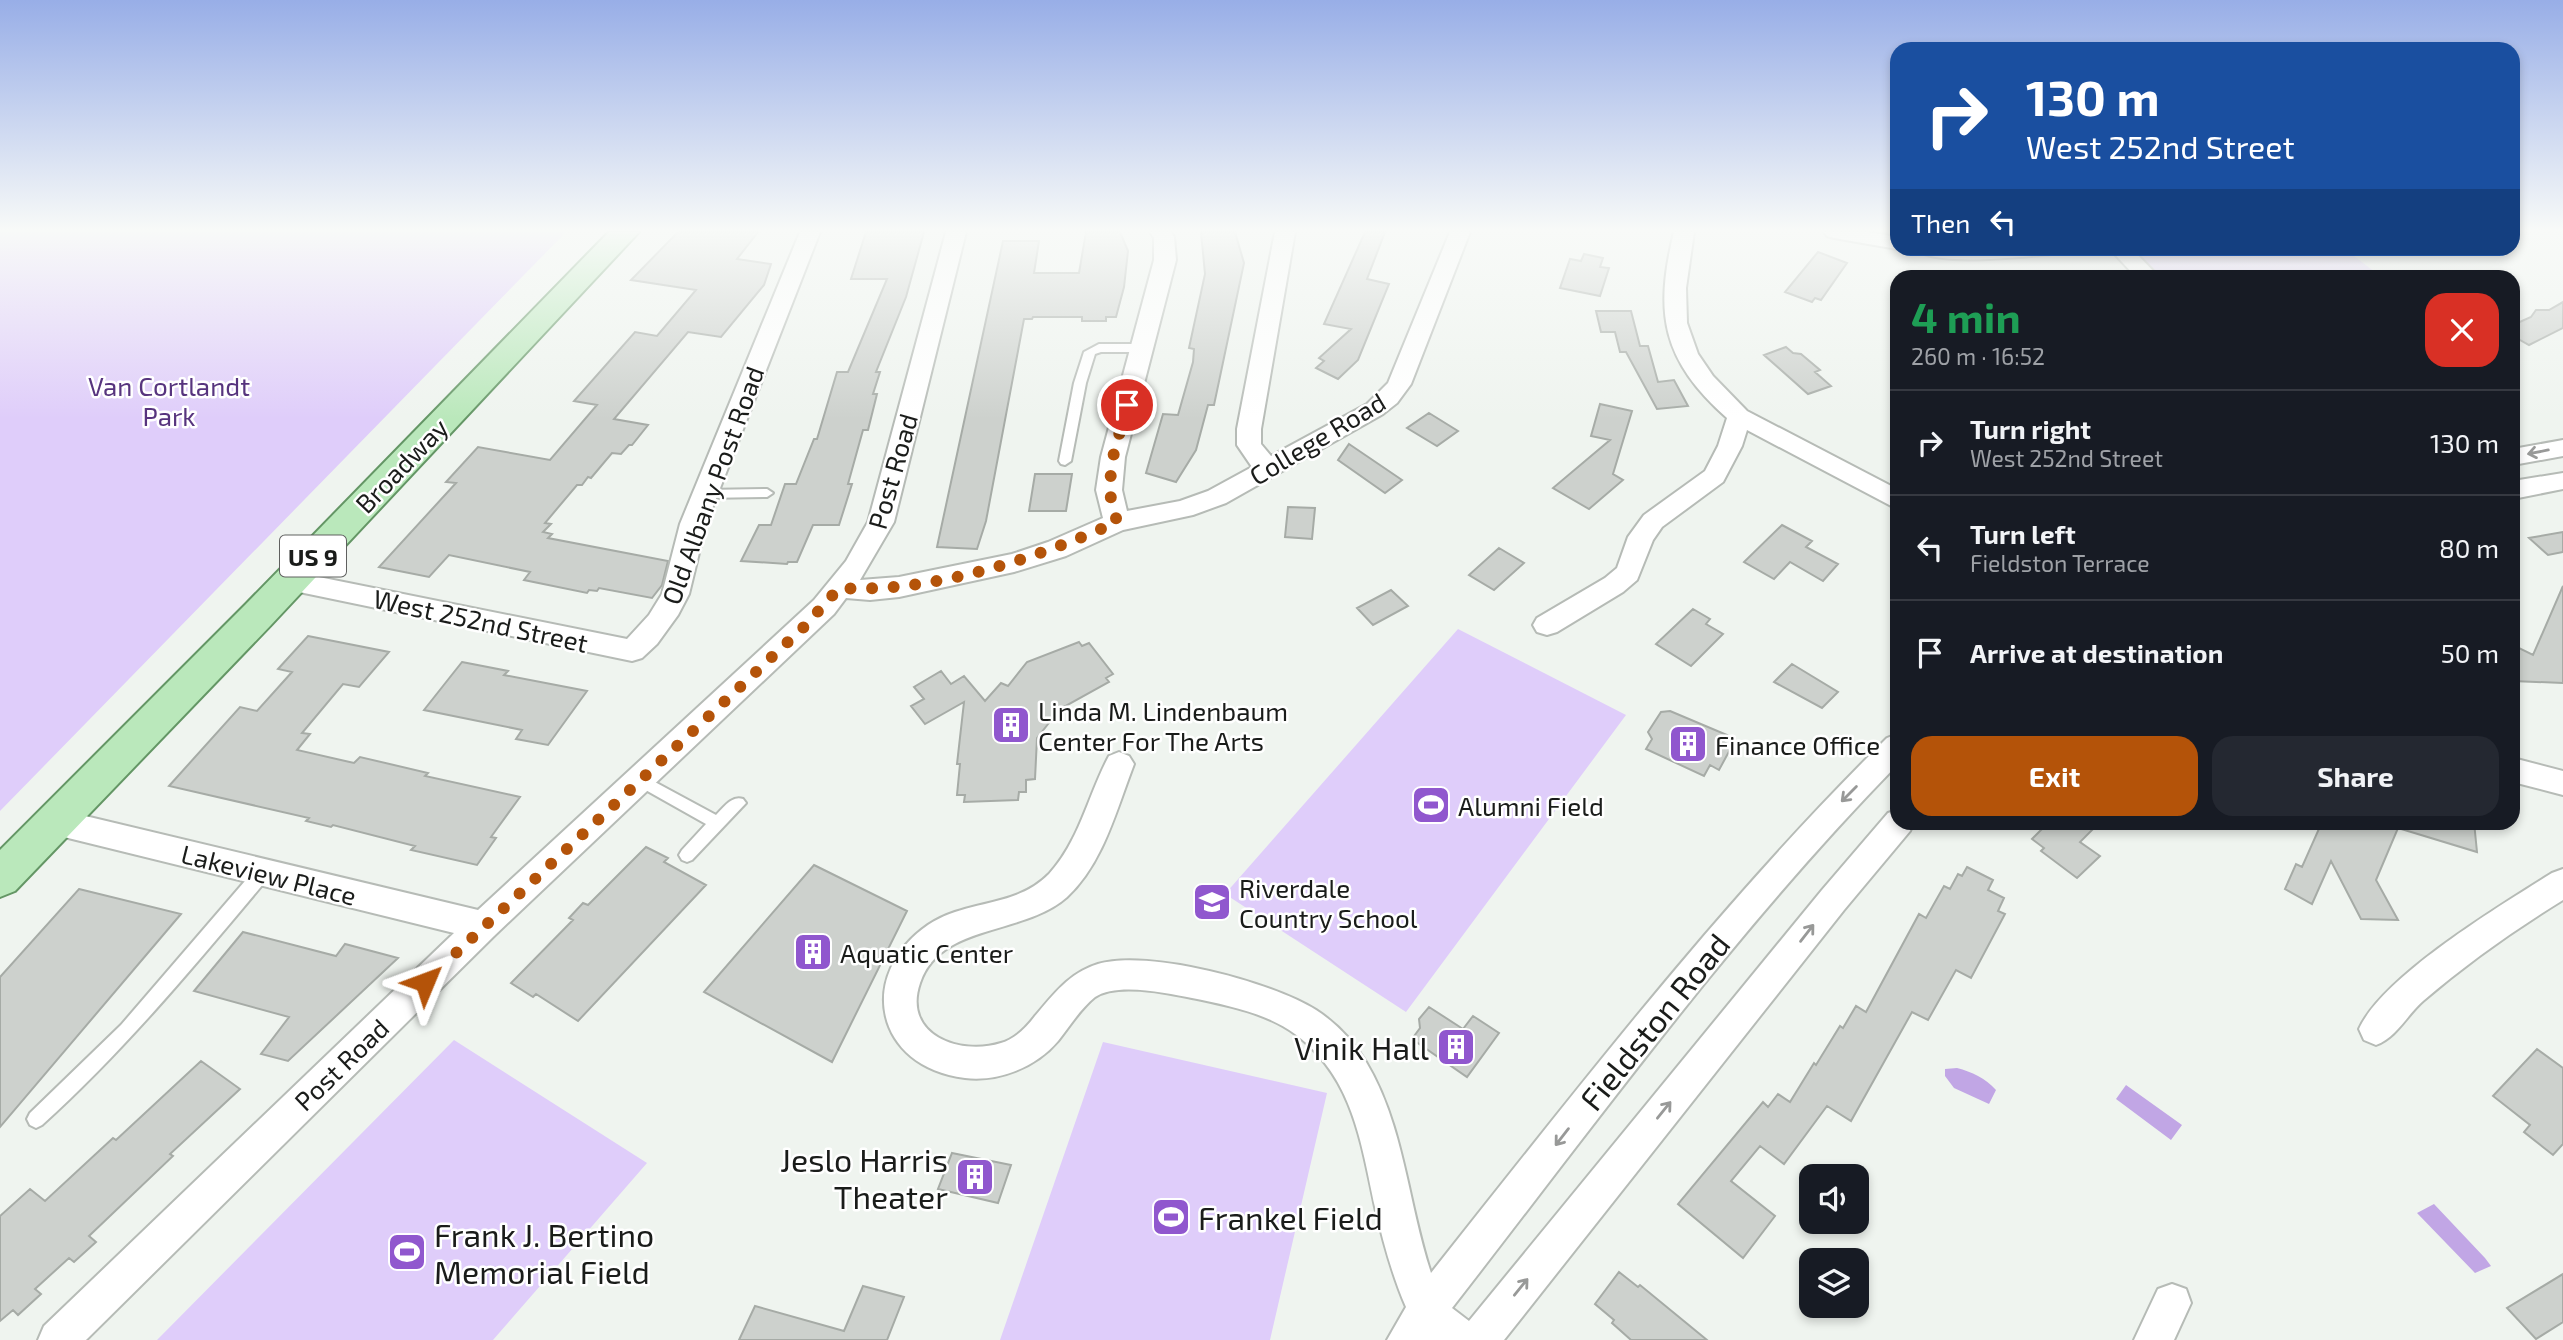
<!DOCTYPE html>
<html lang="en">
<head>
<meta charset="utf-8">
<style>
	body { margin:0; font-family:"Exo 2",sans-serif; background:#242831; color:#f1f3f6; height:100vh; display:flex; flex-direction:column; font-size:26px; white-space:nowrap }
	* { box-sizing:border-box; margin:0 }
	p { font-size:23px; color:#9ea1a6 }
	.icon { flex:none; width:38px; height:38px; fill:none; stroke:currentColor; stroke-width:2; stroke-linecap:round; stroke-linejoin:round }
	.map { position:relative; flex:1; overflow:hidden }
	.drawer { position:absolute; left:1890px; top:270px; width:630px; height:560px; display:flex; flex-direction:column; background:#171b24; border-radius:21px; box-shadow:0 4px 10px #0003 }
	.drawer>* { flex:none }
	.banner { position:absolute; left:1890px; top:42px; width:630px; height:214px; border-radius:21px; box-shadow:0 4px 10px #0003; background:#1a4fa0; color:#fff; overflow:hidden }
	.buttons { position:absolute; left:1799px; top:1164px; display:grid; gap:14px }
	.buttons a { display:grid; place-items:center; width:70px; height:70px; border-radius:14px; background:#171b24; box-shadow:0 4px 10px #0003; font-size:35px }
	.pin { position:absolute; display:grid; place-items:center; width:60px; height:60px; color:#fff; margin:-30px; border:4px solid #fff; border-radius:50%; box-shadow:0 2px 7px #0007 }
	.me { position:absolute; width:77px; margin:-38px; rotate:46deg; stroke-linejoin:round; filter:drop-shadow(0 0 5px #0008) }
	.turn { display:flex; align-items:center; gap:24px; height:147px; padding:0 21px; font-size:32px }
	.turn .icon { width:91px; height:91px; stroke-width:2.5 }
	.turn b { display:block; font-size:49px; line-height:60px }
	.then { display:flex; align-items:center; height:66px; padding:0 21px; background:#0003; gap:14px; font-size:26px }
	.round { display:grid; place-items:center; flex:none; width:74px; height:74px; border-radius:21px; background:#242831 }
	.head { display:flex; align-items:center; justify-content:space-between; height:119px; padding:0 21px }
	h1 { font-size:42px; font-weight:700; line-height:52px; color:#1e9e55 }
	.button { display:flex; gap:14px; margin-top:auto; padding:14px 21px }
	.button a { flex:1; height:80px; border-radius:21px; background:#b45309; color:#fff; font-size:28px; font-weight:700; line-height:80px; text-align:center }
	.button a+a { background:#242831; color:#f1f3f6 }
	ul { padding:0; list-style:none }
	li { display:flex; align-items:center; gap:21px; height:105px; padding:0 21px; border-top:2px solid #363941 }
	li div { flex:1 }
	li b { display:block; font-size:26px }
	li em { font-style:normal }
	.map>svg:first-child { display:block }
</style>
</head>
<body>
<div class="map">
<svg width="2563" height="1340" viewBox="0 0 2563 1340">
	<rect width="100%" height="100%" fill="#eff4ef"/>
	<path fill="#dfcdfa" d="M0,232H566L0,811Z
		M2131,249H2345L2380,276H2162Z
		M1458,629L1626,715L1406,1012L1225,894Z
		M454,1040L647,1163L493,1340H157Z
		M1103,1042L1327,1093L1270,1340H1000Z"/>
	<path fill="#c1a6e5" d="M1957,1068C1972,1072 1985,1078 1996,1090L1989,1104L1954,1088L1945,1076V1069Z
		M2126,1085L2182,1125L2171,1140L2116,1099Z
		M2434,1204L2485,1258L2491,1266L2475,1273L2417,1213Z"/>
	<path fill="#cdd1cd" stroke="#a6aba6" stroke-width="2" d="M678,232H758L737,259L771,264L764,285L721,337L688,332L614,419L648,425L632,445H629L621,454L612,453L591,478L588,477L582,485H577L545,523L551,524L543,532L552,534L548,538L668,561L662,585L652,598L599,588L597,591L589,590L587,593L524,580L530,572L449,555L429,577L379,567L456,483L446,482L478,447L550,460L597,405L574,401L635,332L657,336L696,290L631,280Z
		M866,232H924L906,297L876,372H880L873,394H877L868,430H863L848,484H852L839,525H813L797,562H788L787,564L741,561L759,525H771L785,484H796L814,439H817L837,372H848L887,279H851Z
		M1086,232H1120L1128,251L1124,287L1116,317H1106V321H1082V317H1033L1032,319H1024L986,521L977,549L937,547L1003,241H1039L1034,273H1079Z
		M1201,232H1235L1244,263L1214,405H1208L1196,450L1176,482L1146,473L1163,414L1178,415L1193,362L1194,349L1189,348L1205,274Z
		M1365,232H1385L1367,279L1389,284L1358,360L1338,379L1316,368L1324,361L1319,358L1351,329L1324,324Z
		M1818,252L1847,263L1821,300L1815,298L1812,302L1785,292Z
		M1584,254L1603,258L1600,267L1609,268L1600,296L1560,288L1570,259L1581,261Z
		M2563,302V328L2529,345L2513,336V325L2531,317L2536,310H2549Z
		M1596,311H1631L1640,346H1648L1658,382L1674,380L1688,406L1657,409L1626,352H1620L1615,332H1601Z
		M1786,347L1793,353L1801,354L1820,370L1815,372L1831,386L1808,394L1764,355Z
		M1600,404L1632,411L1613,474L1623,480L1589,509L1553,488L1610,440L1591,436Z
		M1429,413L1458,431L1437,446L1407,428Z
		M1349,444L1402,480L1385,493L1338,460Z
		M1035,474H1072L1066,511H1029Z
		M1288,507L1315,508L1312,539L1285,537Z
		M1782,525L1812,541L1806,547L1838,564L1823,581L1790,562L1774,579L1744,562Z
		M2563,532V552L2548,555L2529,538Z
		M1499,548L1524,563L1494,590L1469,575Z
		M2563,586V683L2513,681V645L2533,655Z
		M1391,590L1408,606L1373,625L1357,608Z
		M1693,609L1710,619L1706,624L1723,634L1691,666L1656,644Z
		M308,636L389,652L359,687L343,684L302,733L310,734L297,750L354,763L360,757L428,773L425,776L520,797L491,837L496,838L477,865L411,850L415,846L333,825L331,827L306,821L309,818L169,786L240,707L257,711L292,672L278,669Z
		M1079,642L1082,646L1089,643L1113,674L1106,678L1109,682L1060,709L1037,738L1035,779L1026,780V792H1019L1018,800L964,802L965,795H957L960,764H957L964,702L925,724L911,706L924,699L914,687L941,671L951,684L964,676L985,701L1001,683L1008,686L1027,662Z
		M462,662L508,671L504,675L587,691L548,745L516,739L522,730L424,710Z
		M1792,664L1838,692L1822,708L1774,682Z
		M1670,711L1727,735L1723,742L1732,746L1719,770L1710,765L1704,776L1646,749L1652,739L1648,732L1661,712Z
		M2049,822H2100L2080,842L2100,856L2077,878L2041,851L2044,848L2032,839Z
		M2322,822H2474L2477,852L2398,828L2376,880L2398,920L2361,919L2331,861L2312,904L2285,889L2296,864L2302,867Z
		M646,847L668,858L664,862L706,885L578,1021L536,994L533,997L511,983L573,920L569,918L583,903L588,905Z
		M814,865L907,911L832,1062L704,992Z
		M1967,867L1993,880L1988,890L2004,898L1998,911L2005,914L1971,978L1956,970L1928,1020L1912,1012L1851,1121L1827,1106L1784,1164L1760,1146L1731,1181L1775,1216L1743,1258L1678,1204L1763,1102L1768,1107L1778,1094L1790,1102L1814,1063L1816,1065L1840,1026L1843,1028L1856,1006L1866,1012L1919,914L1926,918L1944,886L1950,889L1958,874L1962,876Z
		M79,889L181,914L0,1127V977Z
		M243,932L336,956L345,944L398,958L288,1061L261,1054L289,1017L194,991Z
		M1429,1007L1463,1029L1473,1016L1499,1033L1467,1077L1412,1039L1420,1028L1419,1019Z
		M2537,1049L2563,1068V1144L2553,1155L2524,1132L2530,1125L2493,1096Z
		M201,1061L240,1089L170,1154L173,1156L89,1236L96,1242L74,1262L69,1258L35,1289L41,1294L18,1315L13,1310L0,1321V1216L30,1189L45,1201L113,1138L116,1140Z
		M952,1153L1011,1165L998,1203L938,1189Z
		M1619,1272L1638,1287L1640,1285L1707,1340H1631L1612,1323L1614,1320L1595,1304Z
		M2563,1274V1322L2536,1339L2507,1308Z
		M863,1286L904,1297L887,1340H739L755,1306L844,1331Z"/>
	<g fill="none" stroke-linecap="round" stroke-linejoin="round">
		<defs>
			<path id="lane" d="M1099,344H1142L1148,348L1142,352H1101L1095,354L1086,383L1071,461L1065,465L1061,464L1059,461L1074,383L1084,352Z
				M767,489L773,493L767,497L704,498L698,494L704,490Z
				M640,774L716,815C724,807 732,795 743,799L746,803L692,860L687,862L682,860L679,855L682,850L706,824L635,784L633,780L635,776Z
				M263,865L269,867L271,872L269,877C197,963 126,1049 42,1125L36,1128L30,1125L27,1119L30,1113L121,1025L257,867Z"/>
			<path id="street" d="M800,232H820L706,524L689,594L678,615L657,644L642,658L632,661L280,588L276,581L280,574L289,571L627,639L649,615L662,594L680,524Z
				M946,232H966L894,522L860,580L899,577L1012,554L1048,542L1103,518L1096,490L1101,457L1154,260V238L1150,232H1171L1174,237L1176,260L1125,457L1122,490L1127,511L1180,501L1208,491L1252,467L1237,445V429L1275,232H1295L1261,429V444L1271,456L1367,404L1388,383L1450,232H1470L1411,384L1397,403L1383,414L1226,503L1193,515L1123,530L1066,556L1014,572L899,597L870,600L846,598L834,614L494,936L86,1340H38L44,1326L454,933L56,835L45,831L41,822L45,813L56,809L478,910L814,600L846,561L868,522Z
				M1674,232H1694L1686,288L1687,323L1698,354L1713,376L1747,411L1897,489V509L1747,430L1742,446L1723,482L1662,527L1653,540L1637,580L1623,592L1557,632L1547,635L1537,632L1533,625L1537,618L1605,578L1617,568L1628,537L1644,515L1705,471L1718,446L1727,418C1662,360 1654,314 1674,232Z
				M1824,232H1869L1897,237V248H1900L1897,249L1834,238L1827,236Z
				M1915,248H2062L2052,254C2026,256 1931,268 1915,248Z
				M2109,248H2131L2158,276H2135Z
				M2563,440V456L2513,465V449Z
				M2563,473V489L2513,499V481Z
				M1897,734V765C1733,933 1596,1123 1452,1308L1469,1321L1822,890L1888,813L1897,810V822H1914L1910,831L1844,910L1504,1340H1387L1406,1307C1392,1275 1383,1241 1375,1207C1361,1142 1353,1077 1295,1034C1267,1013 1226,1005 1192,998C1167,993 1117,982 1095,997C1080,1009 1070,1026 1058,1041C1036,1067 999,1082 965,1078C875,1067 856,975 928,925C966,899 1016,908 1049,874C1080,840 1088,795 1109,756L1119,752L1129,756L1134,764C1117,808 1103,864 1067,897C1023,936 940,923 920,983C902,1035 960,1056 1001,1043C1015,1039 1026,1028 1035,1016C1054,994 1069,973 1098,964C1148,949 1272,982 1316,1010C1336,1023 1354,1042 1366,1062C1404,1125 1408,1204 1431,1273C1578,1088 1719,904 1887,738Z
				M2513,758L2563,771V795L2513,782Z
				M2563,869V900C2514,930 2466,964 2423,1001C2406,1016 2397,1037 2376,1045L2364,1040L2359,1029C2383,976 2501,905 2552,873Z
				M2172,1284L2186,1289L2191,1303L2174,1340H2134L2158,1289Z"/>
			<path id="primary" d="M609,232H639L271,625L15,891L0,897V850L245,605Z"/>
		</defs>
		<use href="#lane" stroke="#b6bbb6" stroke-width="4"/>
		<use href="#street" stroke="#b6bbb6" stroke-width="4"/>
		<use href="#primary" stroke="#649665" stroke-width="4"/>
		<use href="#lane" fill="#fff" fill-rule="evenodd"/>
		<use href="#street" fill="#fff" fill-rule="evenodd"/>
		<use href="#primary" fill="#bae8bb" fill-rule="evenodd"/>
	</g>
	<defs><path id="oneway-shaft" d="M-6 0H5M1.5-3L5.5 0L1.5 3" fill="none" stroke-width="1.6" stroke-linecap="round" stroke-linejoin="round" transform="scale(1.75)"/></defs>
	<g stroke="#989998">
		<use href="#oneway-shaft" transform="translate(2538 452) rotate(169)"/>
		<use href="#oneway-shaft" transform="translate(1849 794) rotate(135)"/>
		<use href="#oneway-shaft" transform="translate(1807 933) rotate(-52)"/>
		<use href="#oneway-shaft" transform="translate(1664 1110) rotate(-51)"/>
		<use href="#oneway-shaft" transform="translate(1562 1137) rotate(128)"/>
		<use href="#oneway-shaft" transform="translate(1521 1287) rotate(-51)"/>
	</g>
	<linearGradient id="sky" x2="0" y2="1"><stop stop-color="#98aee7"/><stop offset="0.55" stop-color="#f8faf8"/><stop offset="1" stop-color="#f8faf8" stop-opacity="0"/></linearGradient>
	<rect width="2563" height="419" fill="url(#sky)"/>
	<g fill="none" stroke-linecap="round" stroke-linejoin="round">
		<path stroke="#b45309" stroke-width="12" stroke-dasharray="0 21.6" d="M425,982L805,626L839,588C933,593 1032,560 1117,522L1109,490L1113,457L1127,405"/>
	</g>
	<defs>
		<symbol id="building-square" viewBox="-11 -11 22 22"><rect x="-9" y="-9" width="18" height="18" rx="4" fill="#9057ce" stroke="#fff"/><path d="M-4-6H4V6H1V3H-1V6H-4ZM-2.5-4.3h1.7v1.8h-1.7ZM.8-4.3h1.7v1.8H.8ZM-2.5-1h1.7V.8h-1.7ZM.8-1h1.7V.8H.8Z" fill="#fff"/></symbol>
		<symbol id="stadium-square" viewBox="-11 -11 22 22"><rect x="-9" y="-9" width="18" height="18" rx="4" fill="#9057ce" stroke="#fff"/><path d="M0-5a6.5 5 0 1 0 0 10a6.5 5 0 1 0 0-10ZM-3.5-1.8h7v3.6h-7Z" fill="#fff"/></symbol>
		<symbol id="school-square" viewBox="-11 -11 22 22"><rect x="-9" y="-9" width="18" height="18" rx="4" fill="#9057ce" stroke="#fff"/><path d="M0-5L7-2L0 1L-7-2ZM-4 1L0 2.5L4 1V4Q0 6-4 4Z" fill="#fff"/></symbol>
	</defs>
	<g fill-rule="evenodd">
		<use href="#building-square" x="989" y="703" width="44" height="44"/>
		<use href="#building-square" x="1666" y="722" width="44" height="44"/>
		<use href="#stadium-square" x="1409" y="783" width="44" height="44"/>
		<use href="#school-square" x="1190" y="880" width="44" height="44"/>
		<use href="#building-square" x="791" y="930" width="44" height="44"/>
		<use href="#building-square" x="1434" y="1025" width="44" height="44"/>
		<use href="#building-square" x="953" y="1155" width="44" height="44"/>
		<use href="#stadium-square" x="1149" y="1195" width="44" height="44"/>
		<use href="#stadium-square" x="385" y="1230" width="44" height="44"/>
	</g>
	<g text-anchor="middle" dominant-baseline="central" stroke-width="5" stroke-linejoin="round" paint-order="stroke">
		<rect fill="#fff" stroke="#5f605f" stroke-width="2" x="280" y="535.5" width="66" height="41" rx="5"/>
		<g font-size="24" font-weight="bold" fill="#1a1c1a">
			<text x="313" y="556">US 9</text>
		</g>
		<g font-size="26" fill="#57347e" stroke="#fff">
			<text x="169" y="385">Van Cortlandt<tspan x="169" dy="30">Park</tspan></text>
		</g>
		<g font-size="26" fill="#1a1c1a" stroke="#fff">
			<text transform="translate(1317 438) rotate(-31)">College Road</text>
			<text transform="translate(401 465) rotate(-46)">Broadway</text>
			<text transform="translate(892 471) rotate(-74)">Post Road</text>
			<text transform="translate(712 485) rotate(-70)">Old Albany Post Road</text>
			<text transform="translate(481 620) rotate(12)">West 252nd Street</text>
			<text transform="translate(269 874) rotate(14)">Lakeview Place</text>
			<text transform="translate(341 1064) rotate(-44)">Post Road</text>
		</g>
		<g font-size="26" fill="#1a1c1a" stroke="#fff" text-anchor="start">
			<text x="1038" y="710">Linda M. Lindenbaum<tspan x="1038" dy="30">Center For The Arts</tspan></text>
			<text x="1715" y="744">Finance Office</text>
			<text x="1458" y="805">Alumni Field</text>
			<text x="1239" y="887">Riverdale<tspan x="1239" dy="30">Country School</tspan></text>
			<text x="840" y="952">Aquatic Center</text>
		</g>
		<g font-size="32" fill="#1a1c1a" stroke="#fff">
			<text transform="translate(1654 1021) rotate(-51)">Fieldston Road</text>
		</g>
		<g font-size="32" fill="#1a1c1a" stroke="#fff" text-anchor="end">
			<text x="1429" y="1047">Vinik Hall</text>
			<text x="948" y="1159">Jeslo Harris<tspan x="948" dy="37">Theater</tspan></text>
			<text x="1198" y="1217" text-anchor="start">Frankel Field</text>
			<text x="434" y="1234" text-anchor="start">Frank J. Bertino<tspan x="434" dy="37">Memorial Field</tspan></text>
		</g>
	</g>
</svg>
<div class="buttons">
<a><svg class="icon" aria-label="sound" viewBox="0 0 24 24"><path d="M4 9h4l5-4v14l-5-4H4zM17 9q2 3 0 6"/></svg></a>
<a><svg class="icon" aria-label="layers" viewBox="0 0 24 24"><path d="M12 4l9 5-9 5-9-5zM3 14l9 5 9-5"/></svg></a>
</div>
<div class="pin" style="left:1127px;top:405px;background:#d93025"><svg class="icon" aria-label="arrive" viewBox="0 0 24 24"><path d="M6 21V4h12l-3 4 3 4H6"/></svg></div>
<svg class="me" style="left:425px;top:982px" viewBox="-20 -20 40 40"><path d="M0-17L14 15 0 8-14 15z" fill="#b45309" stroke="#fff" stroke-width="4"/></svg>
<div class="banner">
<div class="turn"><svg class="icon" aria-label="right" viewBox="0 0 24 24"><path d="M7 20v-9h11M14 6l5 5-5 5"/></svg><div><b>130 m</b>West 252nd Street</div></div>
<div class="then">Then<svg class="icon" aria-label="left" viewBox="0 0 24 24"><path d="M17 20v-9H6M10 6l-5 5 5 5"/></svg></div>
</div>
<section class="drawer">
<div class="head"><div><h1>4 min</h1><p>260 m · 16:52</p></div><a class="round" style="background:#d93025;color:#fff"><svg class="icon" aria-label="close" viewBox="0 0 24 24"><path d="M6 6l12 12M18 6L6 18"/></svg></a></div>
<ul>
<li><svg class="icon" aria-label="right" viewBox="0 0 24 24"><path d="M7 20v-9h11M14 6l5 5-5 5"/></svg><div><b>Turn right</b><p>West 252nd Street</p></div><em>130 m</em></li>
<li><svg class="icon" aria-label="left" viewBox="0 0 24 24"><path d="M17 20v-9H6M10 6l-5 5 5 5"/></svg><div><b>Turn left</b><p>Fieldston Terrace</p></div><em>80 m</em></li>
<li><svg class="icon" aria-label="arrive" viewBox="0 0 24 24"><path d="M6 21V4h12l-3 4 3 4H6"/></svg><div><b>Arrive at destination</b></div><em>50 m</em></li>
</ul>
<div class="button"><a>Exit</a><a>Share</a></div>
</section>
</div>
</body>
</html>
